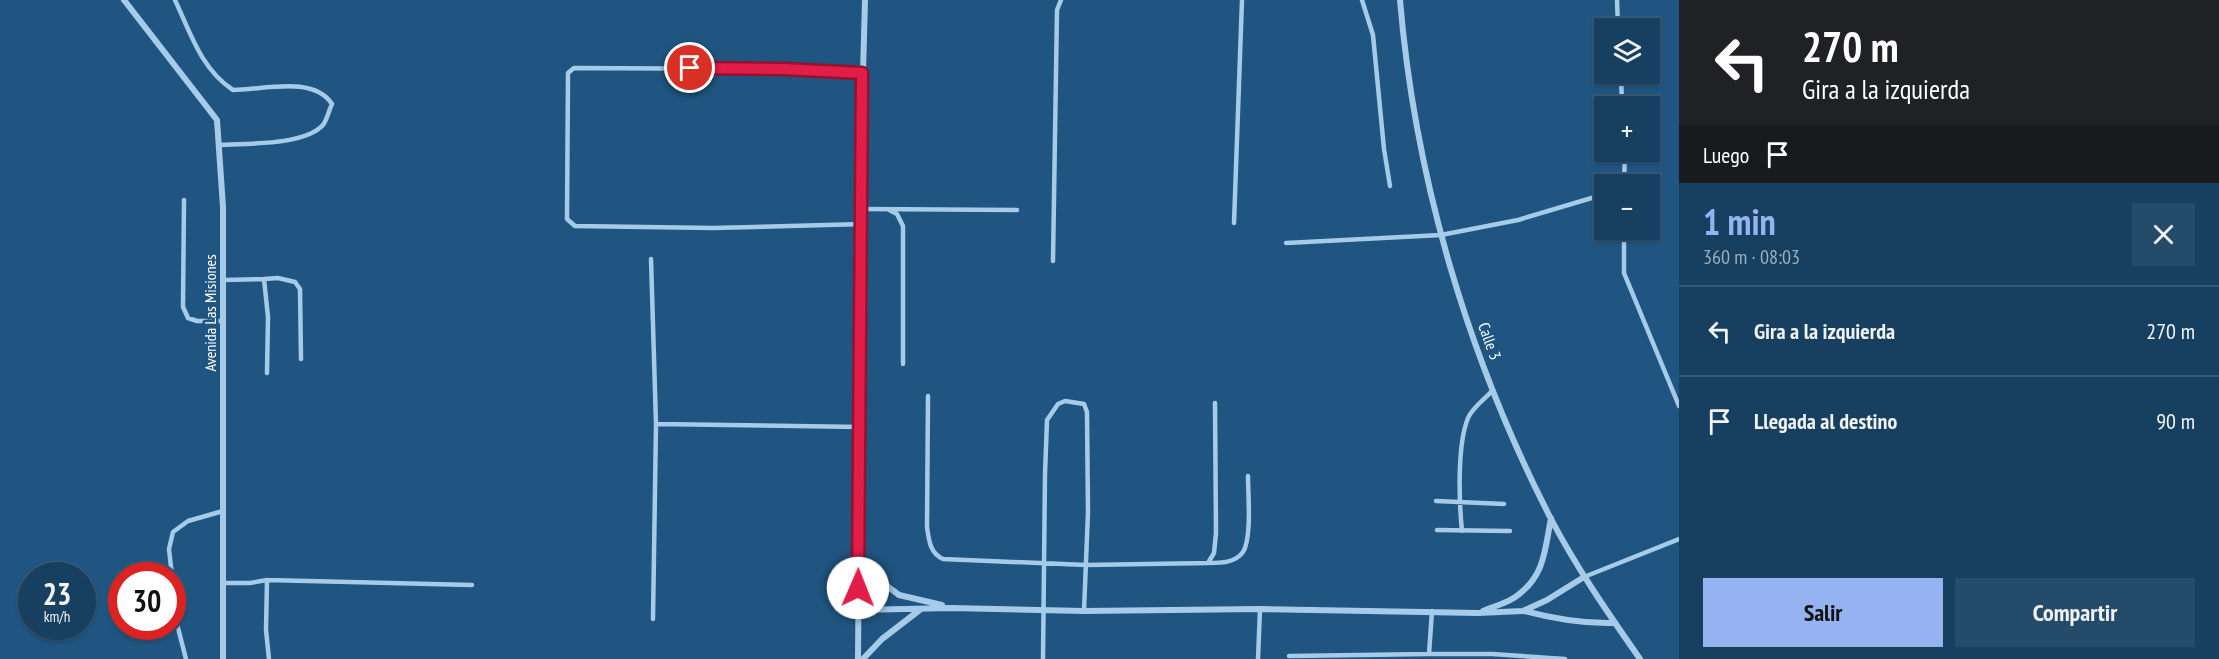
<!DOCTYPE html>
<html lang="es">
<head>
<meta charset="utf-8">
<style>
	body { margin:0; font-family:"PT Sans Narrow",sans-serif; background:#244b69; color:#f1f3f6; height:100vh; display:flex; flex-direction:column; font-size:22px; white-space:nowrap }
	* { box-sizing:border-box; margin:0 }
	p { font-size:20px; color:#9eafbd }
	.icon { flex:none; width:33px; height:33px; fill:none; stroke:currentColor; stroke-width:2; stroke-linecap:round; stroke-linejoin:round }
	.map { position:relative; flex:1; overflow:hidden }
	.panel { display:flex; flex-direction:column; background:#174060; width:540px }
	.panel>* { flex:none }
	.hud { background:#202124; color:#fff; overflow:hidden }
	.tools { position:absolute; left:1594px; top:18px; display:grid; gap:12px }
	.tools a { display:grid; place-items:center; width:66px; height:66px; border-radius:0px; background:#174060; box-shadow:0 2px 4px #0004,0 0 0 2px #365975; font-size:30px }
	.speed { position:absolute; left:18px; top:562px; display:flex; gap:12px; font-size:30px; font-weight:700; text-align:center }
	.speed>* { display:grid; place-content:center; width:78px; height:78px; border-radius:50%; background:#174060; box-shadow:0 2px 4px #0004,0 0 0 2px #365975; line-height:1 }
	.speed small { font-size:15px; font-weight:400 }
	.speed .limit { border:9px solid #d22; background:#fff; color:#111 }
	.pin { position:absolute; display:grid; place-items:center; width:51px; height:51px; color:#fff; margin:-26px; border:3px solid #fff; border-radius:50%; box-shadow:0 2px 6px #0007 }
	.me { position:absolute; width:66px; margin:-33px; rotate:1deg; stroke-linejoin:round; filter:drop-shadow(0 0 4px #0008) }
	.turn { display:flex; align-items:center; gap:21px; height:126px; padding:0 24px; font-size:27px }
	.turn .icon { width:78px; height:78px; stroke-width:2.5 }
	.turn b { display:block; font-size:42px; line-height:51px }
	.then { display:flex; align-items:center; height:57px; padding:0 24px; background:#0003; gap:12px; font-size:22px }
	.round { display:grid; place-items:center; flex:none; width:63px; height:63px; border-radius:0px; background:#244b69 }
	.head { display:flex; align-items:center; justify-content:space-between; height:102px; padding:0 24px }
	h1 { font-size:36px; font-weight:700; line-height:45px; color:#95b2f1 }
	.button { display:flex; gap:12px; margin-top:auto; padding:12px 24px }
	.button a { flex:1; height:69px; border-radius:0px; background:#95b2f1; color:#111; font-size:24px; font-weight:700; line-height:69px; text-align:center }
	.button a+a { background:#244b69; color:#f1f3f6 }
	ul { padding:0; list-style:none }
	li { display:flex; align-items:center; gap:18px; height:90px; padding:0 24px; border-top:2px solid #365975 }
	li div { flex:1 }
	li b { display:block; font-size:22px }
	li em { font-style:normal }
	main { display:flex; flex:1; min-height:0 }
	.map>svg:first-child { display:block }
</style>
</head>
<body>
<main>
<div class="map">
<svg width="1679" height="659" viewBox="0 0 1679 659">
	<rect width="100%" height="100%" fill="#1f5580"/>
	<g fill="none" stroke-linecap="round" stroke-linejoin="round">
		<path stroke="#a5cbe8" stroke-width="4.5" d="M175,0C190,32 201,69 233,90C263,90 313,75 332,104C329,110 327,120 323,125C304,146 245,143 219,145
			M1362,0L1373,35L1384,149L1390,186
			M1617,0L1618,28
			M863,73L783,69L574,68L568,73L567,219L575,226L713,228L863,224
			M1621,74L1622,106
			M1624,184L1625,152
			M184,200L183,307L188,318L197,321H223
			M863,209L1017,210
			M889,210L897,214L903,226V364
			M1234,223L1242,0
			M1624,230V273L1679,406
			M1286,243L1441,235L1518,220L1605,194
			M651,259L656,424
			M1053,261L1057,10L1061,0
			M264,279L278,278L295,282L300,289L301,359
			M223,280L264,279L268,317L267,373
			M928,396L927,527C929,541 930,553 943,559L1086,565L1208,563L1214,553L1216,533L1215,403
			M1436,501L1504,504
			M1437,530L1510,531
			M1462,531C1459,501 1457,445 1468,418C1472,408 1486,398 1493,390
			M1208,563C1221,563 1235,563 1243,552C1252,538 1248,494 1248,476
			M172,576L169,549L173,532L188,521L223,511
			M1584,577L1679,539
			M172,581L176,620L186,659
			M223,583H250L267,580
			M653,619L656,424L860,427
			M1429,654H1492L1565,659
			M1289,656L1429,654L1432,611
			M269,659L266,630L267,580L472,585
			M1043,659L1045,474L1047,420L1058,404L1065,401L1084,404L1087,412L1088,512L1084,611
			M1258,659L1260,609"/>
		<path stroke="#a5cbe8" stroke-width="6" d="M124,0L217,120L223,207V659
			M1400,0C1415,179 1468,357 1550,517C1576,567 1608,613 1640,659
			M859,565L899,595L942,605
			M858,610L951,608L1084,611L1260,609L1478,613L1523,611L1547,600L1584,577
			M1483,611C1494,606 1509,603 1518,595C1545,575 1545,549 1551,518
			M1524,611C1554,619 1584,624 1615,623
			M858,659L863,73L865,0
			M863,659L882,639L921,609"/>
	</g>
	<g fill="none" stroke-linecap="round" stroke-linejoin="round">
		<defs>
			<path id="route" d="M690,68L783,69L862,73L858,588"/>
		</defs>
		<use href="#route" stroke="#92132f" stroke-width="15"/>
		<use href="#route" stroke="#e11d48" stroke-width="10"/>
	</g>
	<g text-anchor="middle" dominant-baseline="central" stroke-width="5" stroke-linejoin="round" paint-order="stroke">
		<g font-size="16" fill="#fff" stroke="#1f5580">
			<text transform="translate(210 313) rotate(-90)">Avenida Las Misiones</text>
			<text transform="translate(1490 341) rotate(70)">Calle 3</text>
		</g>
	</g>
</svg>
<div class="tools">
<a><svg class="icon" aria-label="layers" viewBox="0 0 24 24"><path d="M12 4l9 5-9 5-9-5zM3 14l9 5 9-5"/></svg></a>
<a>+</a>
<a>−</a>
</div>
<div class="speed"><div>23<small>km/h</small></div><div class="limit">30</div></div>
<div class="pin" style="left:690px;top:68px;background:#d93025"><svg class="icon" aria-label="arrive" viewBox="0 0 24 24"><path d="M6 21V4h12l-3 4 3 4H6"/></svg></div>
<svg class="me" style="left:858px;top:588px" viewBox="-20 -20 40 40"><circle r="19" fill="#fff"/><path d="M0-13L10 11 0 6-10 11z" fill="#e11d48"/></svg>
</div>
<section class="panel">
<div class="hud">
<div class="turn"><svg class="icon" aria-label="left" viewBox="0 0 24 24"><path d="M17 20v-9H6M10 6l-5 5 5 5"/></svg><div><b>270 m</b>Gira a la izquierda</div></div>
<div class="then">Luego<svg class="icon" aria-label="arrive" viewBox="0 0 24 24"><path d="M6 21V4h12l-3 4 3 4H6"/></svg></div>
</div>
<div class="head"><div><h1>1 min</h1><p>360 m · 08:03</p></div><a class="round"><svg class="icon" aria-label="close" viewBox="0 0 24 24"><path d="M6 6l12 12M18 6L6 18"/></svg></a></div>
<ul>
<li><svg class="icon" aria-label="left" viewBox="0 0 24 24"><path d="M17 20v-9H6M10 6l-5 5 5 5"/></svg><div><b>Gira a la izquierda</b></div><em>270 m</em></li>
<li><svg class="icon" aria-label="arrive" viewBox="0 0 24 24"><path d="M6 21V4h12l-3 4 3 4H6"/></svg><div><b>Llegada al destino</b></div><em>90 m</em></li>
</ul>
<div class="button"><a>Salir</a><a>Compartir</a></div>
</section>
</main>
</body>
</html>
